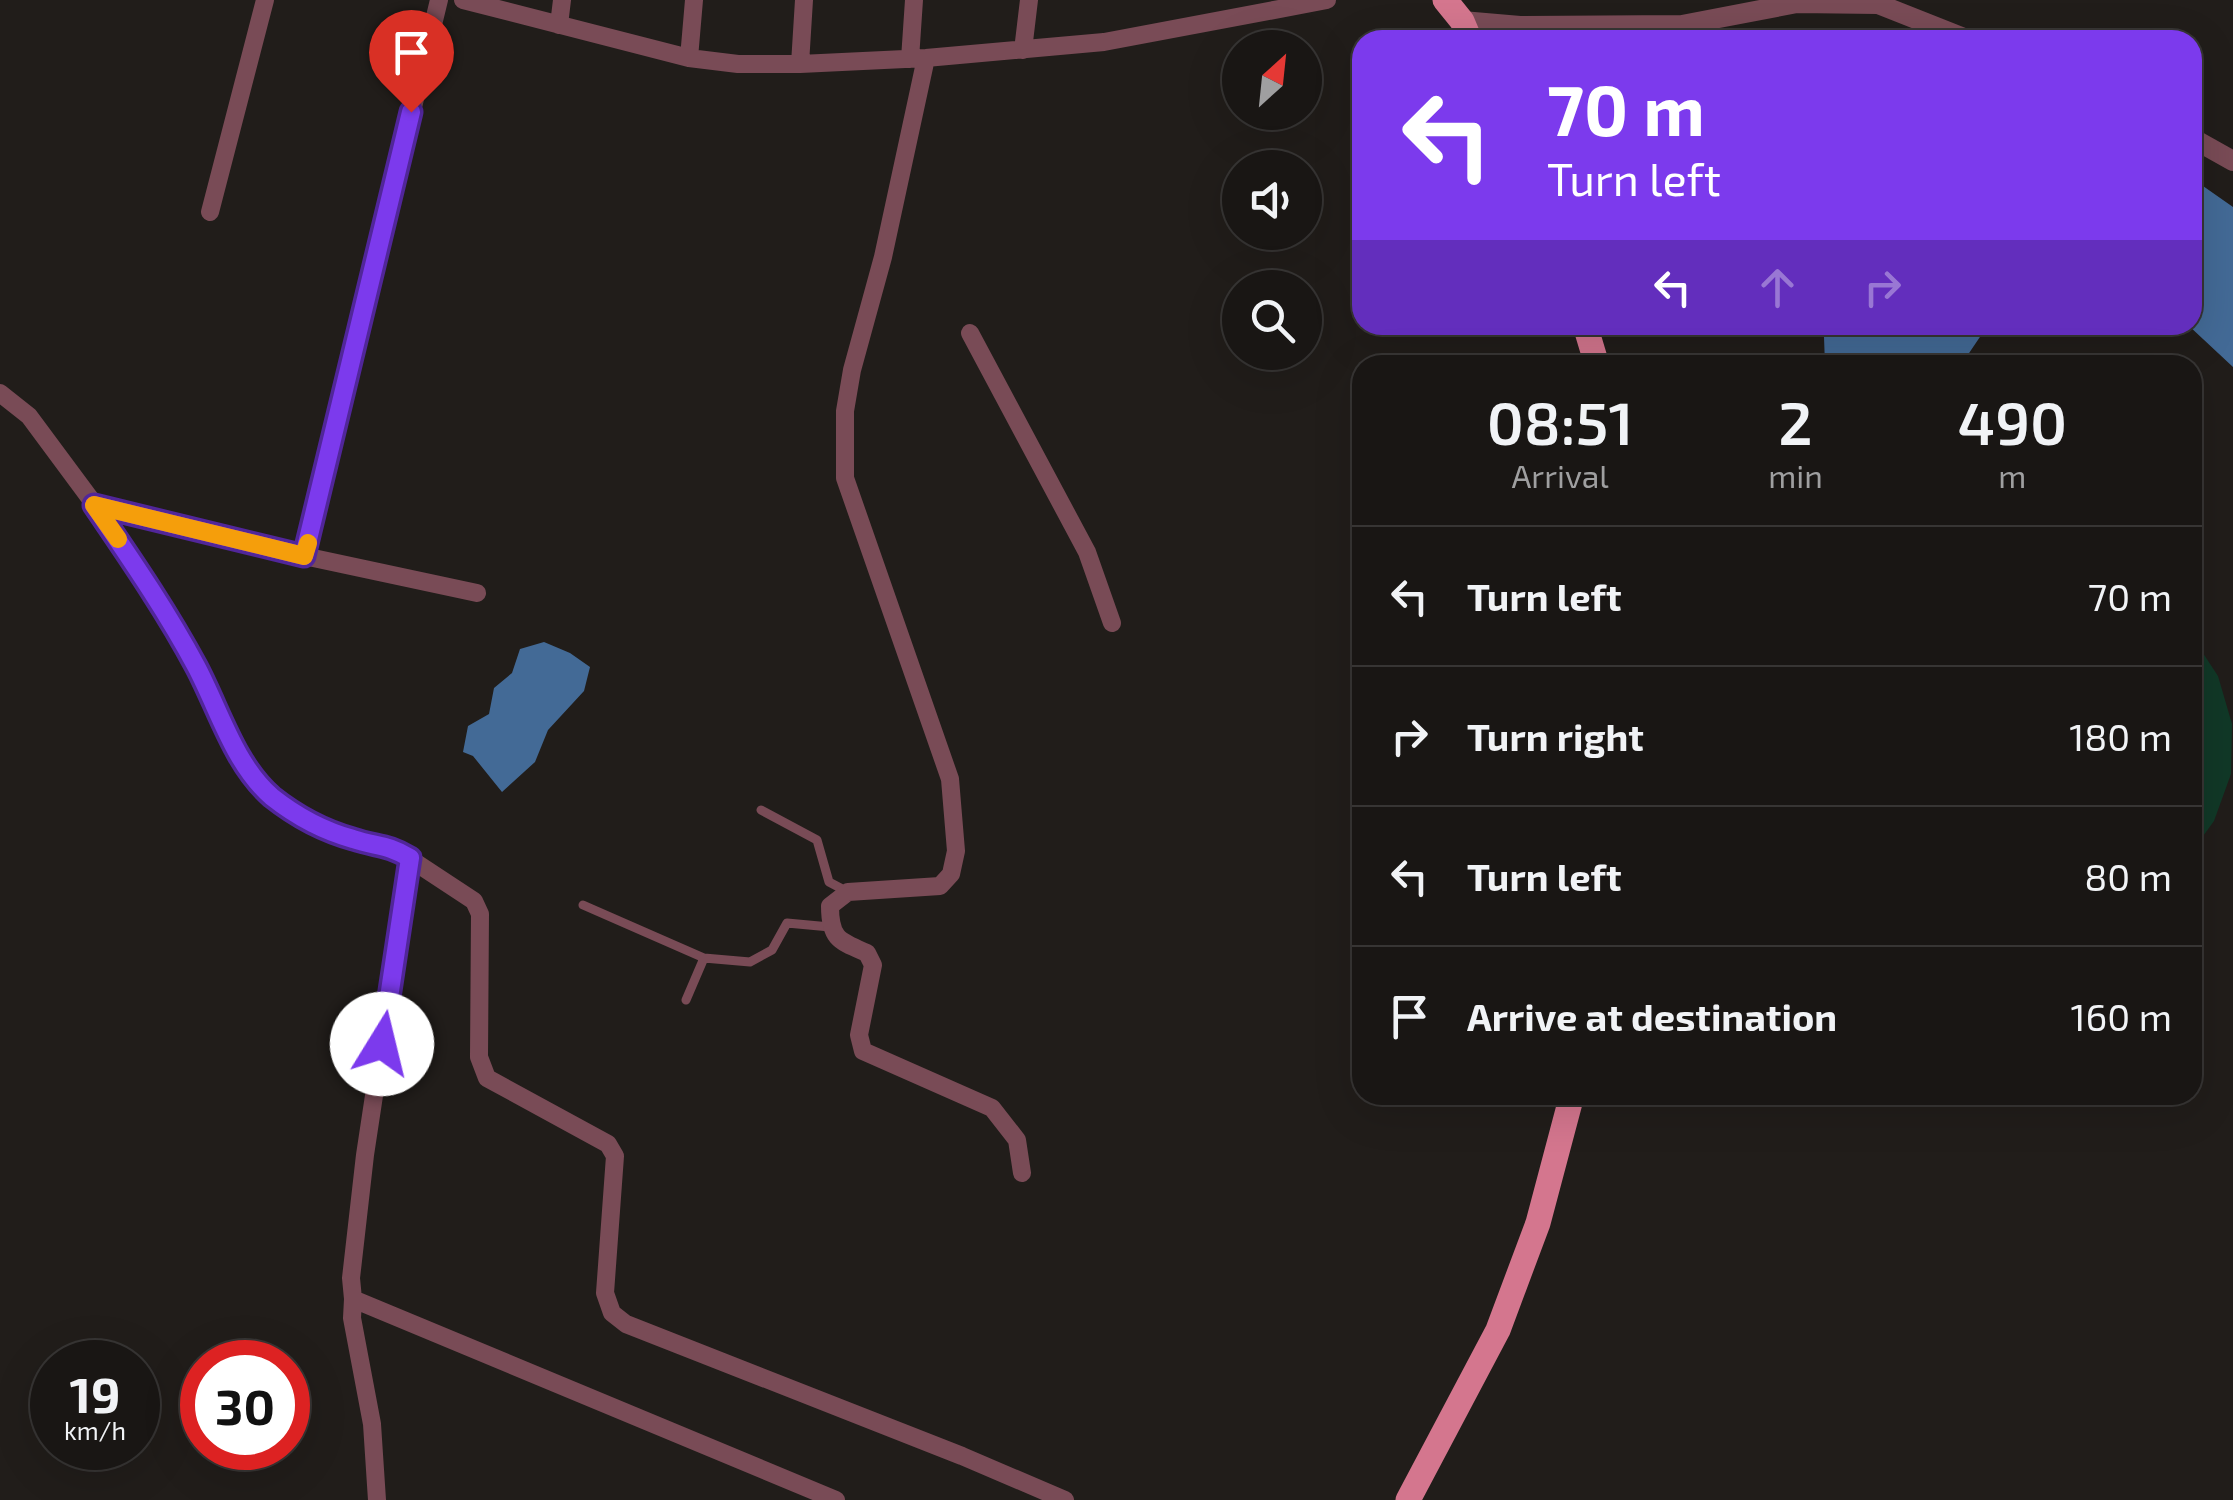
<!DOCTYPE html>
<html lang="en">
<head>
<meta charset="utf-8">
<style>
	body { margin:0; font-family:"Exo 2",sans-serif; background:#221f1d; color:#f1f3f6; height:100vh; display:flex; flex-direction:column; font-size:38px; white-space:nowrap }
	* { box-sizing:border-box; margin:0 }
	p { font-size:32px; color:#9f9fa0 }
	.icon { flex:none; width:55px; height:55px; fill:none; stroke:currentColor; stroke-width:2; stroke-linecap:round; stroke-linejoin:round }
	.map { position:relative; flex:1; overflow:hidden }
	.sheet { position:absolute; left:1352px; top:355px; width:850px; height:750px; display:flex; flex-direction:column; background:#191614; border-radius:30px; box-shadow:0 10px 40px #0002,0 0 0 2px #373534 }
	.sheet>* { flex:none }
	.top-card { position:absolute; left:1352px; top:30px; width:850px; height:305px; border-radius:30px; box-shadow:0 10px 40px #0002,0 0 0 2px #373534; background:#7c3aed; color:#fff; overflow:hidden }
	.needle { width:65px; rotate:27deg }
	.controls { position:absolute; left:1222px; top:30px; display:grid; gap:20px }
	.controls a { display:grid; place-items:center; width:100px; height:100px; border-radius:50%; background:#191614; box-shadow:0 10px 40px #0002,0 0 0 2px #373534; font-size:50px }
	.speed { position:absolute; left:30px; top:1340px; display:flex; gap:20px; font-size:50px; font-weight:700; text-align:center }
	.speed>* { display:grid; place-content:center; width:130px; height:130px; border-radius:50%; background:#191614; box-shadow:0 10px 40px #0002,0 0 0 2px #373534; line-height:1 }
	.speed small { font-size:25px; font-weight:400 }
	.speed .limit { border:15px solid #d22; background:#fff; color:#111 }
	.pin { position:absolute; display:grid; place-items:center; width:85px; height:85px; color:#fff; margin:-102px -42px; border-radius:50% 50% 50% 0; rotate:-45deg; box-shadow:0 0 10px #0007 }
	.pin .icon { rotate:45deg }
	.me { position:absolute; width:110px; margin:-55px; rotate:9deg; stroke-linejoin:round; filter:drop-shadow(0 0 8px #0008) }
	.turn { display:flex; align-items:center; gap:35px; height:210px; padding:0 30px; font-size:45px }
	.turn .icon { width:130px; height:130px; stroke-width:2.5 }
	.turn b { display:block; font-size:70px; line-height:85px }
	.lanes { display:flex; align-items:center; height:95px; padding:0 30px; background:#0003; justify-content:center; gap:50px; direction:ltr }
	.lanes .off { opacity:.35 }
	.eta { display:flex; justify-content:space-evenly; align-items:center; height:170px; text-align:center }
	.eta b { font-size:60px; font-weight:600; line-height:70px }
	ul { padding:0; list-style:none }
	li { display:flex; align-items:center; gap:30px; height:140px; padding:0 30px; border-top:2px solid #373534 }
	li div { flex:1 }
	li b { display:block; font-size:38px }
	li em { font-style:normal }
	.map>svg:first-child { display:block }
</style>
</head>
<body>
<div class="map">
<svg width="2233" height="1500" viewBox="0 0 2233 1500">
	<rect width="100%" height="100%" fill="#211d1a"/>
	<path fill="#113827" d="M2193,638L2218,676L2232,724L2231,774L2214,821L2193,850Z"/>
	<path fill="#436a96" d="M2193,179L2233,207V367L2188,325H2192Z
		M1841,325H1988L1961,365H1825L1824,337Z
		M544,642L570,653L590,667L584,691L548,730L535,762L502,792L473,756L463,752L468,726L489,714L494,688L512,673L520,649Z"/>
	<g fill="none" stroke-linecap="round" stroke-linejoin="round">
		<path stroke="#794b56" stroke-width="9" d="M761,810L817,840L829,882L848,892
			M583,905L704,958L750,962L772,950L787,923L830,927
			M686,1000L704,958"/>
		<path stroke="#794b56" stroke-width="18" d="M463,0L689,58L738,64H800L926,58L1104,42L1327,0
			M559,25L562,0
			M1023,50L1029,0
			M689,58L694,0
			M926,58L883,257L852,370L845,411V478L950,779L956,851L951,874L940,886L848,892L830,906C830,939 839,941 867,953L873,965L859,1035L863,1051L992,1108L1017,1140L1022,1173
			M910,59L914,0
			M800,64L804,0
			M210,212L265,0
			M970,333L1087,552L1112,623
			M0,393L29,416L95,505L157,596L197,669L249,772L271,796L304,819L331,832L357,841L392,847L474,901L480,914L479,1057L487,1078L608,1144L615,1156L605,1293L612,1313L626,1324L962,1456L1065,1500
			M95,505L304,556L477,593
			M304,556L439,0
			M353,1299L836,1500
			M377,1500L372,1424L352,1318L353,1299L351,1278L365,1155L410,858"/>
		<path stroke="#794b56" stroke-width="20" d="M1462,21L1520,26L1682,25L1797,3L1878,4L1969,40
			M2192,138L2233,161"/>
		<path stroke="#d4768e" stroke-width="25" d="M1445,0L1462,21L1470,40
			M1585,325L1597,365
			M1408,1500L1498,1330L1538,1223L1572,1095"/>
	</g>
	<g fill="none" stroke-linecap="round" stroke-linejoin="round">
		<defs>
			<path id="route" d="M382,1044L410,858C387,844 377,847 353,839C324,831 296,816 272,797C234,764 219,709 196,666C166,610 130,558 94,505L304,556L411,112"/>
		</defs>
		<use href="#route" stroke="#51269a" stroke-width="25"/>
		<use href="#route" stroke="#7c3aed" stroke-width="18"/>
		<path stroke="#f59e0b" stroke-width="18" d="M118,539L94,505L304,556L308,543"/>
	</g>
</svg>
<div class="controls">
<a><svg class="needle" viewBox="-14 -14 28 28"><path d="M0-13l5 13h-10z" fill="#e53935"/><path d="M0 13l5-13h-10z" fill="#9f9fa0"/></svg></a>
<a><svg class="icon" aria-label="sound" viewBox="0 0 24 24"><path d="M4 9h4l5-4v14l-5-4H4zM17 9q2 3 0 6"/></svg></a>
<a><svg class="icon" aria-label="search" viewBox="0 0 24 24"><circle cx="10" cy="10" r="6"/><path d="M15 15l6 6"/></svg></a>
</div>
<div class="speed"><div>19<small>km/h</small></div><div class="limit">30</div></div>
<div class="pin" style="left:411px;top:112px;background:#d93025"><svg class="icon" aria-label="arrive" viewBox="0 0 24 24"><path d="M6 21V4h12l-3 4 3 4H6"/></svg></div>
<svg class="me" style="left:382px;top:1044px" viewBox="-20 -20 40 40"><circle r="19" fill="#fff"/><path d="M0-13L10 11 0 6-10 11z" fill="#7c3aed"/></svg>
<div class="top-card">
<div class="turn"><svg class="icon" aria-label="left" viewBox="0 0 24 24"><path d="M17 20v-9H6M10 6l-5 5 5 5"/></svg><div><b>70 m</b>Turn left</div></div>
<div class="lanes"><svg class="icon" aria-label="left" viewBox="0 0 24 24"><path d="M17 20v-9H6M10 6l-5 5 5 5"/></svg><svg class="icon off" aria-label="ahead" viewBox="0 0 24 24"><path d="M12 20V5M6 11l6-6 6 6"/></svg><svg class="icon off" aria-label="right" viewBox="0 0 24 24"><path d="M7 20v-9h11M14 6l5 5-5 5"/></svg></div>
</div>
<section class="sheet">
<div class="eta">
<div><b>08:51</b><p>Arrival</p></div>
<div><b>2</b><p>min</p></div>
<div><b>490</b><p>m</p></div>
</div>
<ul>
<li><svg class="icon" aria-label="left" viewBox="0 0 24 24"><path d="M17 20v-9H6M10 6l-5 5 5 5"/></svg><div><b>Turn left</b></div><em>70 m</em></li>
<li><svg class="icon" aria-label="right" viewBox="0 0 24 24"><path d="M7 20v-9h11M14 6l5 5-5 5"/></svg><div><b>Turn right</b></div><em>180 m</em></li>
<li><svg class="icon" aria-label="left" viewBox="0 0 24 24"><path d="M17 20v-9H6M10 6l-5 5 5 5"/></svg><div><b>Turn left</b></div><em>80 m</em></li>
<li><svg class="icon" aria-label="arrive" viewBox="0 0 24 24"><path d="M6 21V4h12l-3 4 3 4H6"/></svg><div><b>Arrive at destination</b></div><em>160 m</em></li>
</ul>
</section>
</div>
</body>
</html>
